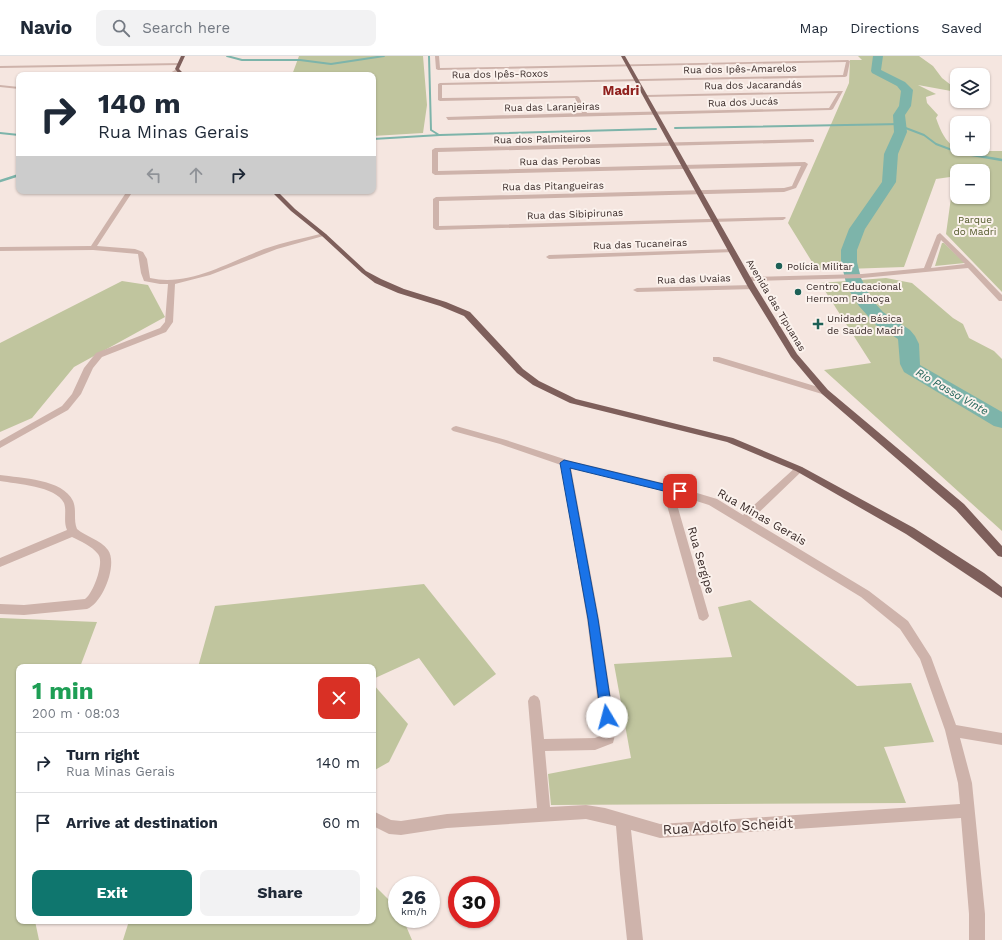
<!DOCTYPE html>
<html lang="en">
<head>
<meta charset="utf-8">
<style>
	body { margin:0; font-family:"Work Sans",sans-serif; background:#f2f2f3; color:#1f2937; height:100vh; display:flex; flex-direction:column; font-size:15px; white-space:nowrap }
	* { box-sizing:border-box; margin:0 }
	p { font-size:13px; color:#747a83 }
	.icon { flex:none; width:22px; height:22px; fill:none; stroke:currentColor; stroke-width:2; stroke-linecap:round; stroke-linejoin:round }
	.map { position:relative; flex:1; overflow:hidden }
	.details { position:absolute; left:16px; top:608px; width:360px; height:260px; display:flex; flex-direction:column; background:#fff; border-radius:8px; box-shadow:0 1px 3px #0004 }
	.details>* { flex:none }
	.hud { position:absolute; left:16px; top:16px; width:360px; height:122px; border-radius:8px; box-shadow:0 1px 3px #0004; background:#fff; color:#1f2937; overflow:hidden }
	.controls { position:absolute; left:950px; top:12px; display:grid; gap:8px }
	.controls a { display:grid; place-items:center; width:40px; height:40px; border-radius:8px; background:#fff; box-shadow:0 1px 3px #0004; font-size:20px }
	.speed { position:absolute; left:388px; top:820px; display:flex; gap:8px; font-size:20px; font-weight:700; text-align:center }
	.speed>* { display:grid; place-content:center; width:52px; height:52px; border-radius:50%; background:#fff; box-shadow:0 1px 3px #0004; line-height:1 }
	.speed small { font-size:10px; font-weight:400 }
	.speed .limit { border:6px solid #d22; background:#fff; color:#111 }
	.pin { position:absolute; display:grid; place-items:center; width:34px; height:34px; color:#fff; margin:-17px; border-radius:8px; box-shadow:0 2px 6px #0006 }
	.me { position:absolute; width:44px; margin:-22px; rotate:352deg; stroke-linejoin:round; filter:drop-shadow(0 0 3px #0008) }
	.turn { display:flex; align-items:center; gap:14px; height:84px; padding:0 16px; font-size:18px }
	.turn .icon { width:52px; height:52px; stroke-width:2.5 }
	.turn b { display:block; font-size:28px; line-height:34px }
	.lanes { display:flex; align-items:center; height:38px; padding:0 16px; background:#0003; justify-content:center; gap:20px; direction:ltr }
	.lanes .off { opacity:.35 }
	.round { display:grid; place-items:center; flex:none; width:42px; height:42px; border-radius:8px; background:#f2f2f3 }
	.headline { display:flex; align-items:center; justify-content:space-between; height:68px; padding:0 16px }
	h1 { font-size:24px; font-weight:700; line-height:30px; color:#1e9e55 }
	.primary-button { display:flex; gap:8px; margin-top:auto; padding:8px 16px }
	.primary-button a { flex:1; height:46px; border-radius:8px; background:#0f766e; color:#fff; font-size:16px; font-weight:700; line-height:46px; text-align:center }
	.primary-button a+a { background:#f2f2f3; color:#1f2937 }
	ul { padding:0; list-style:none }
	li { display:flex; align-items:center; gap:12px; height:60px; padding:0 16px; border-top:1px solid #e0e1e3 }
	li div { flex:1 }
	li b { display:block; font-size:15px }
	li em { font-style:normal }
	header { display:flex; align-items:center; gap:24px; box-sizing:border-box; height:56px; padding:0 20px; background:#fff; border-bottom:1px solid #e0e1e3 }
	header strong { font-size:19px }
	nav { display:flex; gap:22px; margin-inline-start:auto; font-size:14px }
	.search { width:280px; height:36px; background:#f2f2f3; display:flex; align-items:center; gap:10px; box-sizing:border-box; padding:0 14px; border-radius:8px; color:#747a83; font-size:15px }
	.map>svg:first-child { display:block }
</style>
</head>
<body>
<header>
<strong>Navio</strong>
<div class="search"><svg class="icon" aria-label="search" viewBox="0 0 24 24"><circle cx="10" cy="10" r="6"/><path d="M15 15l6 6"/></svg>Search here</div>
<nav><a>Map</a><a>Directions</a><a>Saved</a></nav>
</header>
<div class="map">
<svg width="1002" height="884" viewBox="0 0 1002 884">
	<rect width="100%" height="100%" fill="#f5e6e0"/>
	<path fill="#c0c59e" d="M299,0H423L427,49L423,77L373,80V19H292Z
		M858,0H919L933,10L942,22L956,33L951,35L918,29L936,38L926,41L927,47L938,59L936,62C950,103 965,94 1002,95V236L946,178L953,127L957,125V141H983V115H957V120L936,123L904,211L817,214L788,167L849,27L850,4H862Z
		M942,187H944L965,207L935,210Z
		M886,222L912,227L953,262L963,268L969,282L994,295L1002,303V475L824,314L871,307L820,227Z
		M122,225L148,229L165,261L74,311L32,362L0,376V287Z
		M424,528L496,618L454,650L419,602L373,623V611H198L215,550Z
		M750,544L857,630L911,627L934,686L884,691L906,747L551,749L548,718L631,702L614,608L732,601L718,551Z
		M0,562L97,566L80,611H19V769L16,777L19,791V865H35L39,884H0Z
		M373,628L408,668L389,706L373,715Z
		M373,828L397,852V863H403L412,884H123L129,865H373Z"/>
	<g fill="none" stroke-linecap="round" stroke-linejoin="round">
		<path stroke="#7db4aa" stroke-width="2" d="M227,0L242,4H300L331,8L384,0
			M429,0L431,74L439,79
			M903,71L924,79L936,88L952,94
			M675,72L902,68
			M0,77L19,79
			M373,83L440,79L656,73
			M967,98H970"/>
		<path stroke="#7db4aa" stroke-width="2.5" d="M967,98L1002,104
			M0,125L19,119"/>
		<path fill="#7db4aa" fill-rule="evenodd" d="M873,0H883L881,14L905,26L913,34L911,50L905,59L907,76L898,98L896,126L865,173L857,194V206L861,222L872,244L883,256L910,274L915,280L919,288L920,309L1002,356V372L994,370L904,316L900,308L898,283L876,269L859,250L847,231L841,206V194L849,173L882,126L884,98L894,76L893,59L899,50L901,35L897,30L872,17L871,15Z"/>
		<path fill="#ceb3ab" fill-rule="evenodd" d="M435,0H439L440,12L848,4L850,5L847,20L845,21L442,29V42L577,40L579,41L587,57L829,52L838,37L646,41L644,40L646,39L843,35L833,53L831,54L448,64L446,61L582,57L575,42L440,45L438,44V28L440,27L843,19L846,6L438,14L436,13Z
			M181,7L179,9L0,12V10Z
			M175,14L179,15L172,19H167Z
			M0,29L19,31V33L0,31Z
			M812,83L814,84V86L438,96V115L805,106L808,108L796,132L784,136L439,145V170L785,161L786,162L783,164L436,174L433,172V143L436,141L784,132L792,130L801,110L435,119L432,117V94L435,92Z
			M127,135H133L97,190L135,193L143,196L147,203L150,222C189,231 229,206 264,193C284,186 304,182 324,177L327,179L277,193L210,219L175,228L173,266L166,276L102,301L93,312L81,338L68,354L0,392V385L62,350L72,338L84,312L96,297L160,272L165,266L168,228H160L144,225L141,217L138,198L93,194L0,195V191L91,190Z
			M940,177L973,209L1002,239V245H999L968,212L862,222L748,225L744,223L748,221L862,218L924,212L937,179ZM941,184L965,208L931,212Z
			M732,193L734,194V196L549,203L546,201L549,199Z
			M752,229H755V233L637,236L633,234L637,232Z
			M713,301H719L828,334L829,336L825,339L822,338L713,305Z
			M456,370L506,384L567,404L667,428L717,443L743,459L796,411H802L804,413L802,415L751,464L869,535L908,565L931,601L956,669L1002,677V689L960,682L972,727L985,858V884H969V858L961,762L660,782L631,774L643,884H627L620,818L616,770L586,763L447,772L401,779L389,778L373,770V755L391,764L401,765L447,758L537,752L528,645L530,641L534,639L538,641L540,645L544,683L595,682L602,679L587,563L561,409L500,388L453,375L451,373L453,371ZM571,412L663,435L699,563L703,565L707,563L709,560L674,438L709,449L861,541L900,573L920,603L945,674L958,727L960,748L660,768L605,752L586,749L550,751L545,695L595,694L613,687L616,675L599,563Z
			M0,419C21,422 63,423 73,445C77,454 73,464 77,473C86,481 100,483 108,494C118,508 103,547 87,553L24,559L0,558V548L24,549L85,543C93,538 105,506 98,498C92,490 80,485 72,481L0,511V502L67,474C63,465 67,455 64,447C56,430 16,428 0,425Z"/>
		<path fill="#7e5f5b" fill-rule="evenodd" d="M181,0H185L179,13L185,19H180L175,13Z
			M621,0H625L756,231L797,298L828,334L964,448L1002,490V501L998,500L956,454L822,338L791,301L748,231Z
			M271,135H277L295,153L326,178L366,215L381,223L404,233L446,246L470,256L523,313L539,325L576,343L733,382L802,411L914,472L984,517L1002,531V542L906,478L796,415L727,386L570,347L533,329L517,317L464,260L440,250L398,237L375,227L362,217L322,180L291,155Z"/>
	</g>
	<path fill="#1a73e8" stroke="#114b97" d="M564,404L680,432L684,435L680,439L570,412L598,563L613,661L611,665L607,667L603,665L601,661L588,563L560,407Z"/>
	<g fill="#1d6056" stroke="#fbf2ed" stroke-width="1.5">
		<circle cx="779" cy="210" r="4"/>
		<circle cx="798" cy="236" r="4"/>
		<path d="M816 262h4v4h4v4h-4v4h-4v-4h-4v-4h4z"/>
	</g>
	<g text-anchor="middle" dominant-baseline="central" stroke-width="4" stroke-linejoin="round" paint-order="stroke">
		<g font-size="10" fill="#3b2c2a" stroke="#fbf2ed">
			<text transform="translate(740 13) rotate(-1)">Rua dos Ipês-Amarelos</text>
			<text transform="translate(500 18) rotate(-1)">Rua dos Ipês-Roxos</text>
			<text transform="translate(753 29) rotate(-1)">Rua dos Jacarandás</text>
			<text transform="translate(743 46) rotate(-2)">Rua dos Jucás</text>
			<text transform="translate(552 51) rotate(-1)">Rua das Laranjeiras</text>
			<text transform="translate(542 83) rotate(-1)">Rua dos Palmiteiros</text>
			<text transform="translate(560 105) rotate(-1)">Rua das Perobas</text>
			<text transform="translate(553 130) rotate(-1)">Rua das Pitangueiras</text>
			<text transform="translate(575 158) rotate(-2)">Rua das Sibipirunas</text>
			<text transform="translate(640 188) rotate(-2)">Rua das Tucaneiras</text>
			<text transform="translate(694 223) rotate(-2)">Rua das Uvaias</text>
			<text transform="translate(776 249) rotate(59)">Avenida das Tipuanas</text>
		</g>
		<g font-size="10" fill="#545b2c" stroke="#fbf2ed">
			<text x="975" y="163">Parque<tspan x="975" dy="12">do Madri</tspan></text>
		</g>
		<g font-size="10" fill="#3b2c2a" stroke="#fbf2ed" text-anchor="start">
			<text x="787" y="210">Polícia Militar</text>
			<text x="806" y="230">Centro Educacional<tspan x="806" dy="12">Hermom Palhoça</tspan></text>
			<text x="827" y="262">Unidade Básica<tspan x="827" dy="12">de Saúde Madri</tspan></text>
		</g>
		<g font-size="11" font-style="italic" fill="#1d6056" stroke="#fbf2ed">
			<text transform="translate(952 336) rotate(30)">Rio Passa Vinte</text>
		</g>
		<g font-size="12" fill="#3b2c2a" stroke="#fbf2ed">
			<text transform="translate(762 461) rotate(30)">Rua Minas Gerais</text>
			<text transform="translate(701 504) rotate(74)">Rua Sergipe</text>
		</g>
		<g font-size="13" font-weight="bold" fill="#90211e" stroke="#fbf2ed">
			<text x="621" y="34">Madri</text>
		</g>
		<g font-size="14" fill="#3b2c2a" stroke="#fbf2ed">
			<text transform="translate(728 770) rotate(-3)">Rua Adolfo Scheidt</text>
		</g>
	</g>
</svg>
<div class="controls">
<a><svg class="icon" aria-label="layers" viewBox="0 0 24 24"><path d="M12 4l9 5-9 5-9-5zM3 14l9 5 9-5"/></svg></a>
<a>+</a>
<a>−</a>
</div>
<div class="speed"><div>26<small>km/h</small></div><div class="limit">30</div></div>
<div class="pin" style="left:680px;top:435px;background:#d93025"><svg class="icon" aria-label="arrive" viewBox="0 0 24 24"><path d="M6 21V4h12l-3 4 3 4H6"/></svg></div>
<svg class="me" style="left:607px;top:661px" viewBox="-20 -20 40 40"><circle r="19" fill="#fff"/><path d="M0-13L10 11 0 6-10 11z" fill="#1a73e8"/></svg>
<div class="hud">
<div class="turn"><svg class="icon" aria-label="right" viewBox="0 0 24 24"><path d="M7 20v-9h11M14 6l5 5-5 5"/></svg><div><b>140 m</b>Rua Minas Gerais</div></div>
<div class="lanes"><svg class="icon off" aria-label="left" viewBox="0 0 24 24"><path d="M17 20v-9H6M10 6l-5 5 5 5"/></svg><svg class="icon off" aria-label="ahead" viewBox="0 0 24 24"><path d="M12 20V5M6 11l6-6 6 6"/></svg><svg class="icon" aria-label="right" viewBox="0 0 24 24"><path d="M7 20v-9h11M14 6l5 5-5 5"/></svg></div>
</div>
<section class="details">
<div class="headline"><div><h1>1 min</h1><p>200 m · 08:03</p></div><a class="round" style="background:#d93025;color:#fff"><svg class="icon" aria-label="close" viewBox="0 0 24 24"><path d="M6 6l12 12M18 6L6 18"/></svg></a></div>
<ul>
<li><svg class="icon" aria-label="right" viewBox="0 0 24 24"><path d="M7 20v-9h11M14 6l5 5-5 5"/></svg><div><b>Turn right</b><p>Rua Minas Gerais</p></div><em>140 m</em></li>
<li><svg class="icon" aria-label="arrive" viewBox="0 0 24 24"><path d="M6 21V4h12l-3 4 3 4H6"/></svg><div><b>Arrive at destination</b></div><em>60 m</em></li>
</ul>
<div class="primary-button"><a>Exit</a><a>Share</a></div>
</section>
</div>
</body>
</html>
